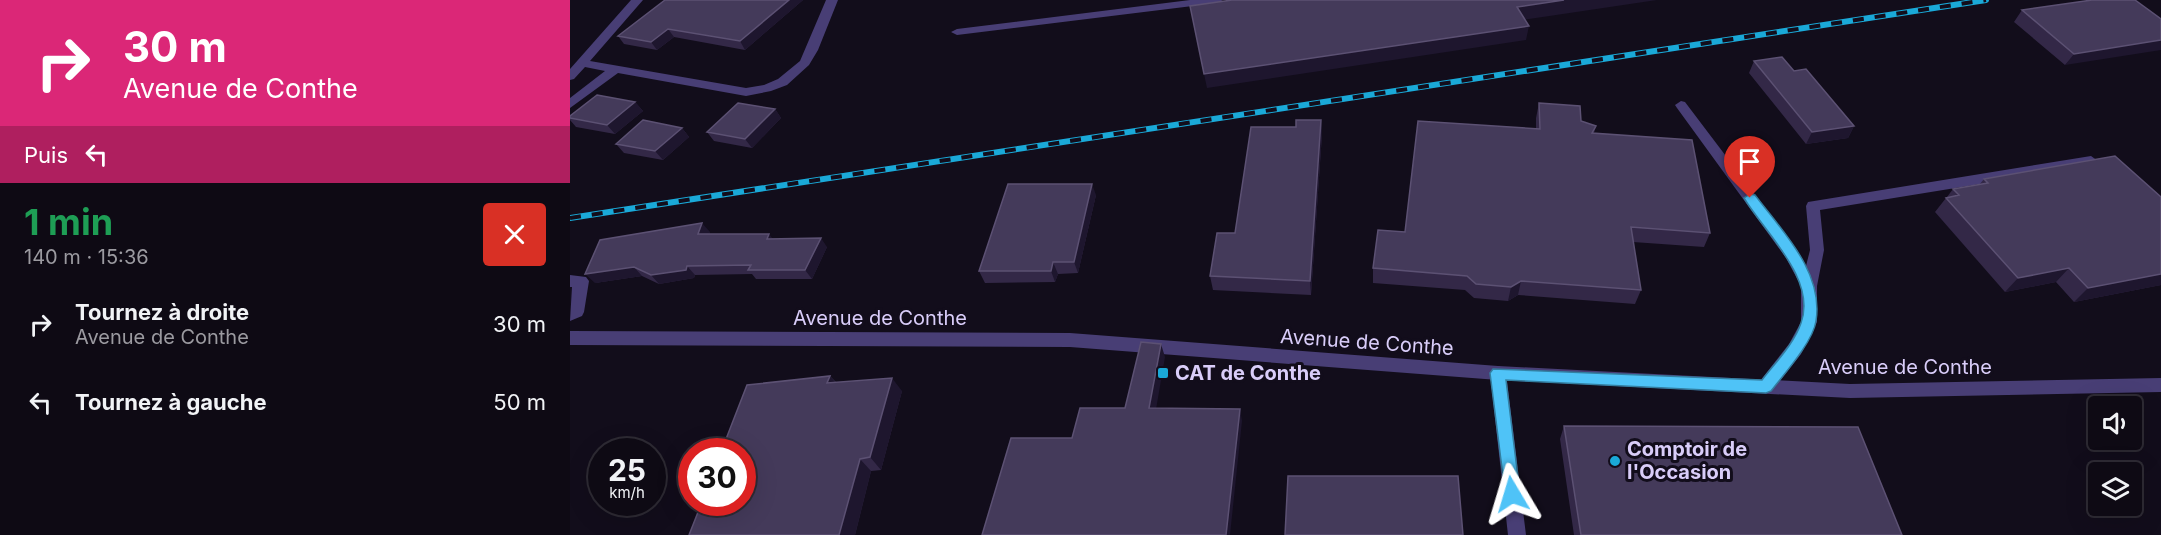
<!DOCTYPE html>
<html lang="fr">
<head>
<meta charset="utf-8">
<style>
	body { margin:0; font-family:Inter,sans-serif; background:#1c1822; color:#f1f3f6; height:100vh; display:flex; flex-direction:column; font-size:22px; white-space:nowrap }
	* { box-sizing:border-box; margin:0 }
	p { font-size:20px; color:#9b9aa0 }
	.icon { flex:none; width:33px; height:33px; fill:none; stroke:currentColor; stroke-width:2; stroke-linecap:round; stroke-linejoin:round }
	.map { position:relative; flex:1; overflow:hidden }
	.panel { display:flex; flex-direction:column; background:#0e0a14; width:570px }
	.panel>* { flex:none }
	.hud { background:#db2777; color:#fff; overflow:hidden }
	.tools { position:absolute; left:1518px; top:396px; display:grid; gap:12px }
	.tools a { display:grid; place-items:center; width:54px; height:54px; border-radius:6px; background:#0e0a14; box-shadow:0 6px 24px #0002,0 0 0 2px #2e2b34; font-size:30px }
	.speed { position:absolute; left:18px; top:438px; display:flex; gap:12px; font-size:30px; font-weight:700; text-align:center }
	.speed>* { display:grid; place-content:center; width:78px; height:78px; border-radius:50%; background:#0e0a14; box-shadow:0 6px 24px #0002,0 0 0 2px #2e2b34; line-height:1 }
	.speed small { font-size:15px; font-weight:400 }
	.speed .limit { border:9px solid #d22; background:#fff; color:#111 }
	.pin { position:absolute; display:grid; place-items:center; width:51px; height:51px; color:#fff; margin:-62px -26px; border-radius:50% 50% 50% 0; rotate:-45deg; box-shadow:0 0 6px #0007 }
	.pin .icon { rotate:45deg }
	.me { position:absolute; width:66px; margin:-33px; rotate:353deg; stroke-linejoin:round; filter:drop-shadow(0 0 4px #0008) }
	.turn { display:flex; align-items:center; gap:21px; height:126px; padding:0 24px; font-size:27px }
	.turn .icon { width:78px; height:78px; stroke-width:2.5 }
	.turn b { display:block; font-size:42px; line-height:51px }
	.then { display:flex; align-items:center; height:57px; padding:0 24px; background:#0003; gap:12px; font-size:22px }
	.round { display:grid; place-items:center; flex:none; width:63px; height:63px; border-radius:6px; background:#1c1822 }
	.headline { display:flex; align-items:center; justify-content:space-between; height:102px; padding:0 24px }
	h1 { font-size:36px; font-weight:700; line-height:45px; color:#1e9e55 }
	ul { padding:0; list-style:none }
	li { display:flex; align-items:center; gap:18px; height:78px; padding:0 24px }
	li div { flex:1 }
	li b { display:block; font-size:22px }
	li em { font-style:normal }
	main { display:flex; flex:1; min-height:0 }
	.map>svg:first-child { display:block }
</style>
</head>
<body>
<main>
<section class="panel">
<div class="hud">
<div class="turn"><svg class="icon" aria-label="right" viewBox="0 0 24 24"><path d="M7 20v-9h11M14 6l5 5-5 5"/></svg><div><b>30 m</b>Avenue de Conthe</div></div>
<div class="then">Puis<svg class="icon" aria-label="left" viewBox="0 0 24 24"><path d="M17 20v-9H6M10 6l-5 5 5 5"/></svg></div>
</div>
<div class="headline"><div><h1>1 min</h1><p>140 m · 15:36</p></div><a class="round" style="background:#d93025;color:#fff"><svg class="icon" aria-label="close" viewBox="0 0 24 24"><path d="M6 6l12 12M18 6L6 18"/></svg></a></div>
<ul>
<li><svg class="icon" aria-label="right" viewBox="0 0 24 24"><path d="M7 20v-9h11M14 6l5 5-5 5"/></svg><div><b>Tournez à droite</b><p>Avenue de Conthe</p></div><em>30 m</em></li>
<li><svg class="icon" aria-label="left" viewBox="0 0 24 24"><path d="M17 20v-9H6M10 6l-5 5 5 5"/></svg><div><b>Tournez à gauche</b></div><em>50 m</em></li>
</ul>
</section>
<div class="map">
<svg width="1591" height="535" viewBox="0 0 1591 535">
	<rect width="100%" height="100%" fill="#120d1b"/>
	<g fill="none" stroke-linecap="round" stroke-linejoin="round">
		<path fill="#483e75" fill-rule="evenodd" d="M620,0H653L647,3L387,35L381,32L387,29Z
			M1111,101L1115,102L1227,250L1236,266L1240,250L1236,206L1238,202L1521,156L1528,161L1521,166L1250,210L1254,250L1247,286V322L1231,354L1202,391L1196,393L1190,391L1188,386L1190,381L1219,344L1231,322V286L1216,258L1107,108L1105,105Z
			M0,275L16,277L19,281L14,312L12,316L0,321L2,287H0Z"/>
		<path fill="#483e75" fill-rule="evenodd" d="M61,0H73L20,61L176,88L194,85L208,79L230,61L256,0H268L248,50L239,65L217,85L201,91L176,96L48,73L0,108V98L35,71L15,67L4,79L0,80V69Z
			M928,366L934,368L936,373L956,535H938L920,373L922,368Z"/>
		<path fill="#483e75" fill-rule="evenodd" d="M0,331L500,333L928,366L1280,384L1591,378V392L1280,398L928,380L500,347L0,345Z"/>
		<defs>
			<path id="rail" d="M0,218L1416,0"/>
		</defs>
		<use href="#rail" stroke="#1aa9d8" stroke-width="6"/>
		<use href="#rail" stroke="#120d1b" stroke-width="4" stroke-dasharray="11" stroke-linecap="butt"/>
	</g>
	<path fill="#332847" d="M95,0H233L175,50L104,37L87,50L54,44L48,36Z
		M1565,0L1495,65L1444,22L1452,10Z
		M1184,61L1224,71L1284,126L1278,138L1236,144L1179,73Z
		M65,102L73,111L45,134L6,127L0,120V116Z
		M969,103L1011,121L1026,126L1024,133L1140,233L1134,247L1063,242L1071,290L1065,304L948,295L938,301L904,298L895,290L803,283V268L835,232L966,129V118Z
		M205,109L211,118L182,148L144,141L137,132Z
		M751,120L752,134L741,295L643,290L640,276L726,127Z
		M112,128L119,137L93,160L54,153L46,144Z
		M1414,179L1591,197V285L1504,302L1486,282L1435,292L1365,212L1376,198L1377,197L1383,189L1409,185Z
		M526,195L508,273L488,274L485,282L415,283L409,271Z
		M140,232L139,234L203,239L257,247L242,279H186L182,274L125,275L124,278L89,284L72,276L25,283Z
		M260,376L266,382L332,391L311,470L301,471L285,535H119Z
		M994,426L1332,535H1004L990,439Z"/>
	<path fill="#1e162e" d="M219,0H233L175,50L170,41Z
		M994,0H1087L945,21L947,7Z
		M959,26L956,40L637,88L634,74Z
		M98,29L104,37L87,50L81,42Z
		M1591,40V50L1495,65L1504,54Z
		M65,102L73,111L45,134L37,125Z
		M205,109L211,118L182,148L175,139Z
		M751,120L752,134L741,295L740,281Z
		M1284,126L1278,138L1236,144L1242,132Z
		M112,128L119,137L93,160L85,151Z
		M522,184L526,195L508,273L504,262Z
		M132,223L140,232L136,243L128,234Z
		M199,234L206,243L197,239Z
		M251,238L257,247L242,279L235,270Z
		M483,262L488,274L485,282L481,271Z
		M117,266L125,275L124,278L89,284L81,275Z
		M64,267L72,276L25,283L15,274Z
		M1499,268L1486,282L1435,292L1448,278Z
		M1591,274V285L1504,302L1518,288Z
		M951,281L948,295L938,301L941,287Z
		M591,344L595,357L584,421L579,408Z
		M260,376L271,389L257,383Z
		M322,378L332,391L311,470L300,457Z
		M670,409L672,421L660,535H656Z
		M290,459L301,471L285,535H269Z"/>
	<path fill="#443a5a" stroke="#5c5173" stroke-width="1.5" d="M95,0H219L170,41L98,29L81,42L48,36Z
		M662,0H994L947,7L959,26L634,74L620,6Z
		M1522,0H1565L1591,19V40L1504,54L1452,10Z
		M1212,57L1224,71L1236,69L1284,126L1242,132L1184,61Z
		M27,95L65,102L37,125L0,118V116Z
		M168,103L205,109L175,139L137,132Z
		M969,103L1010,106L1011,121L1026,126L1022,133L1122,140L1140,233L1061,227L1071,290L951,281L941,287L906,284L897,276L803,268L808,230L835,232L848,121L970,129Z
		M73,120L112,128L85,151L46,144Z
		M726,120H751L740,281L640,276L647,233H665L681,127H726Z
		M1545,156L1591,197V274L1518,288L1499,268L1448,278L1376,198L1389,195L1383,189L1418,183L1414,179Z
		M438,184H522L504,262H483L481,271H409Z
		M132,223L128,234H199L197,239L251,238L235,270H178L181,265L117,266L116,270L81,275L64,267L15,274L30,240Z
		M571,342L591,344L579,408L670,409L656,535H412L441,438H502L510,408H555Z
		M260,376L257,383L322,378L300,457L290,459L269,535H119L132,502H172V452H151L177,385Z
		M994,426L1288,427L1332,535H1011Z
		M718,476H888L893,535H715Z"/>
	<path fill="#4fc3f7" stroke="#337fa1" stroke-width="1.5" d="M1180,194L1185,195C1212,231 1254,272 1246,321C1243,342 1214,374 1201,391L1196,393L936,380L950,494L948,500L942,502L936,500L920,373L923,369L1192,380C1205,363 1224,344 1231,323C1247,279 1195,233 1174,198Z"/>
	<g fill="#1aa9d8" stroke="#120d1b" stroke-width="2">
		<rect x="587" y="367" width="12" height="12" rx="3"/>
		<circle cx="1045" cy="461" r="6"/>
	</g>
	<g text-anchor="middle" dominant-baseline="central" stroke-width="6" stroke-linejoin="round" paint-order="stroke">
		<g font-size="20" fill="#d9cdf9" stroke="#120d1b">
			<text x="310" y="318">Avenue de Conthe</text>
			<text transform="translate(797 342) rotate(4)">Avenue de Conthe</text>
			<text x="1335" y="367">Avenue de Conthe</text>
		</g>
		<g font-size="20" font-weight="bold" fill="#d9cdf9" stroke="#120d1b" text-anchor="start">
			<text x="605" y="373">CAT de Conthe</text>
			<text x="1057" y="449">Comptoir de<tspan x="1057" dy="23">l'Occasion</tspan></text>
		</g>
	</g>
</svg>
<div class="tools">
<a><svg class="icon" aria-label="sound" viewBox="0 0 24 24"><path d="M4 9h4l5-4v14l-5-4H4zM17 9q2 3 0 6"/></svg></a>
<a><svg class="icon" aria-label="layers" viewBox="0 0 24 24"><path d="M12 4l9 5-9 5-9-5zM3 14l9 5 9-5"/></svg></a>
</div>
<div class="speed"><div>25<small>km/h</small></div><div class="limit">30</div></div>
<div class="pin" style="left:1180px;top:198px;background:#d93025"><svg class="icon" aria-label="arrive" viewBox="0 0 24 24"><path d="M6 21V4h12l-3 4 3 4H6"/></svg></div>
<svg class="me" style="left:942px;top:494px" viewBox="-20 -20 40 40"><path d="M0-17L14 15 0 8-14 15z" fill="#4fc3f7" stroke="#fff" stroke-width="4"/></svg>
</div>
</main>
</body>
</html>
